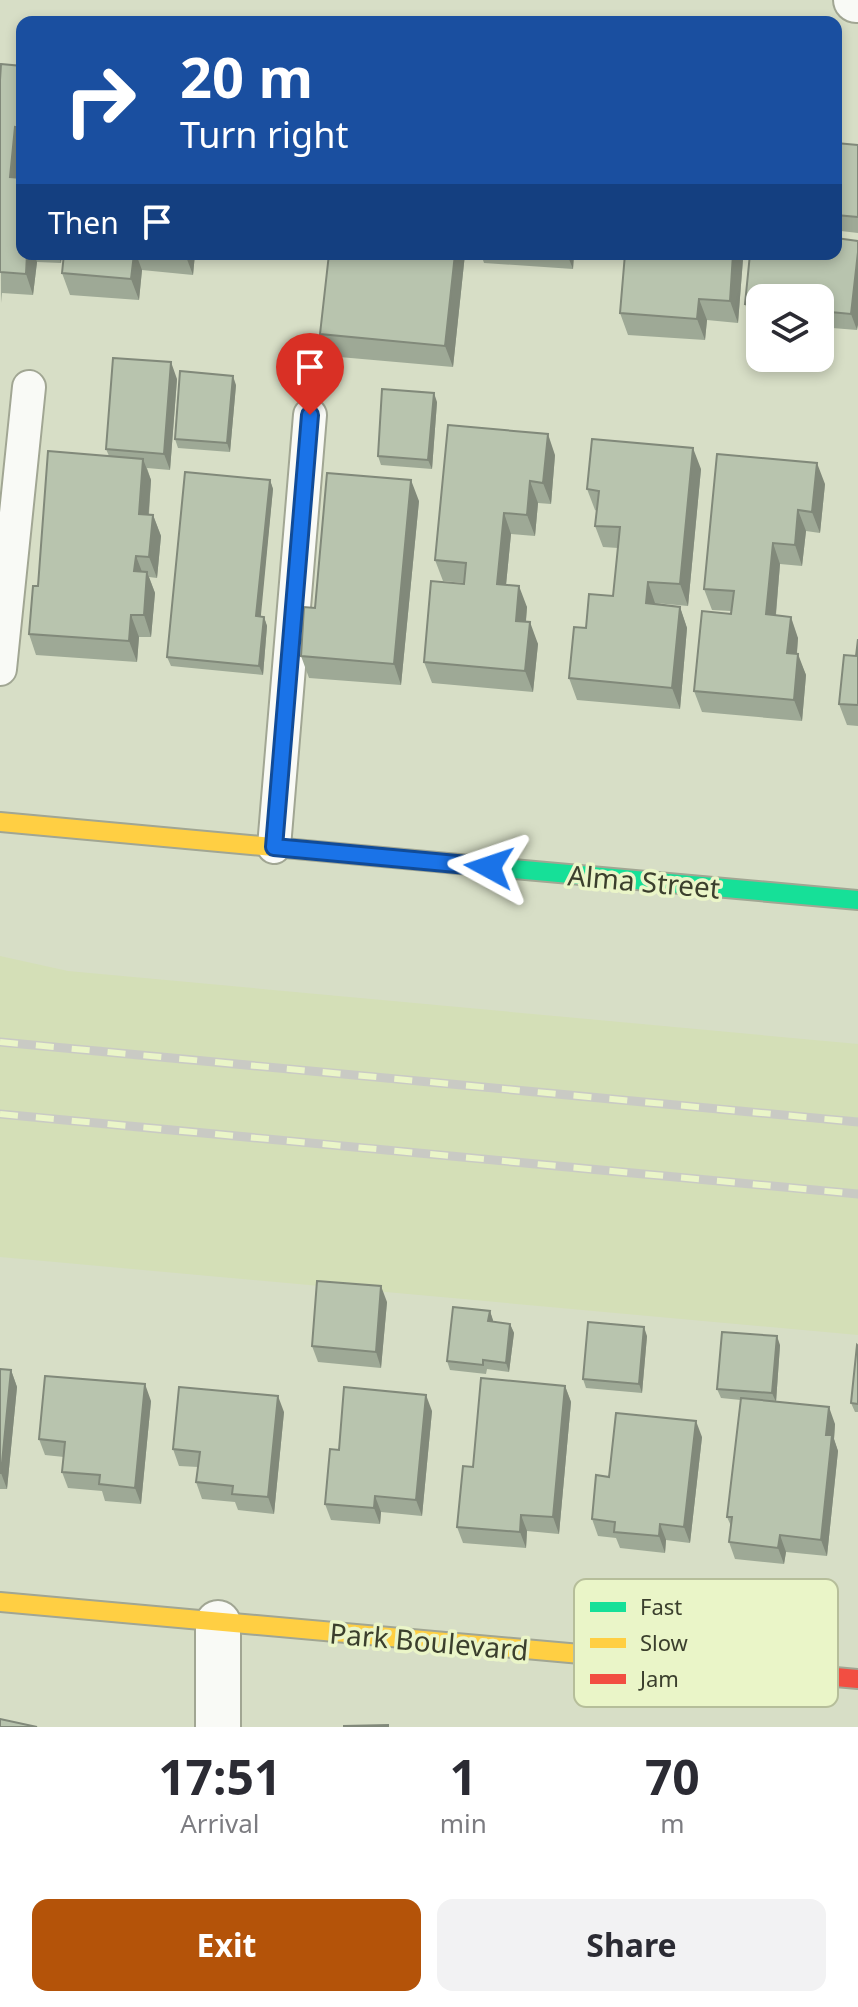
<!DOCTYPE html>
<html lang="en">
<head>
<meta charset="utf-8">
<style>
	body { margin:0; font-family:"Noto Sans",sans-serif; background:#f2f2f3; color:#2b2b33; height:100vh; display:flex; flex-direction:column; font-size:30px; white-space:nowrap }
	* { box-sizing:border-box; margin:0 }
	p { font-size:26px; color:#7c7c81 }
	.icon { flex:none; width:44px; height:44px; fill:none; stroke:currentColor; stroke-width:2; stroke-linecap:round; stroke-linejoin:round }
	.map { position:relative; height:1727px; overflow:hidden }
	.side { display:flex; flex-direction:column; background:#fff; flex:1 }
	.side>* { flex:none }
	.hud { position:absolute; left:16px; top:16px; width:826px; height:244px; border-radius:16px; box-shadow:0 4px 12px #0003; background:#1a4fa0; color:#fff; overflow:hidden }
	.tools { position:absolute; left:746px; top:284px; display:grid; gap:16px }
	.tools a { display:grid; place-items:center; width:88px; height:88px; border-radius:16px; background:#fff; box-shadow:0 4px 12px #0003; font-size:40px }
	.pin { position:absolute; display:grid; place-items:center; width:68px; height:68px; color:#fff; margin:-82px -34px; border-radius:50% 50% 50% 0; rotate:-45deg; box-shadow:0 0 8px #0007 }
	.pin .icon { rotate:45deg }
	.me { position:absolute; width:88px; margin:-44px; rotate:275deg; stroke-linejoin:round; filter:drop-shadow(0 0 6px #0008) }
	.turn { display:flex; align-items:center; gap:28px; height:168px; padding:0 32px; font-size:36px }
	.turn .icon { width:104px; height:104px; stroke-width:2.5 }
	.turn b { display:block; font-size:56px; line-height:68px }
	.then { display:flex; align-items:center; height:76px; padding:0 32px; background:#0003; gap:16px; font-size:30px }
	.eta { display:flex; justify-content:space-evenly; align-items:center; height:136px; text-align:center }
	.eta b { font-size:48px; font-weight:700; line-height:56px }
	.primary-button { display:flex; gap:16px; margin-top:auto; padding:16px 32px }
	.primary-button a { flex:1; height:92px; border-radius:16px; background:#b45309; color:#fff; font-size:32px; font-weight:700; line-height:92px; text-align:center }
	.primary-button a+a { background:#f2f2f3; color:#2b2b33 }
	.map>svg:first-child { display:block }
</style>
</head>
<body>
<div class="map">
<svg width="858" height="1727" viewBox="0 0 858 1727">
	<rect width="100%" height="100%" fill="#d7dec6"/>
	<path fill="#d4dfb7" d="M0,956L68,971L858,1044V1335L0,1257Z"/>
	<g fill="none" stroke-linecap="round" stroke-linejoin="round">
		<defs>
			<path id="lane" d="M0,669L29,387
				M274,847L310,415"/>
			<path id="street" d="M856,0H858
				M218,1727V1623"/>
			<path id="fast" d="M470,865L858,900"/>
			<path id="slow" d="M0,822L470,865
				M0,1602L614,1657"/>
			<path id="jam" d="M614,1657L858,1679"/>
		</defs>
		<use href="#lane" stroke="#a1a693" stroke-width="36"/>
		<use href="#street" stroke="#a1a693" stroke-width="48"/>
		<use href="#fast" stroke="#a1a693" stroke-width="22"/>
		<use href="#slow" stroke="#a1a693" stroke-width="22"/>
		<use href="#jam" stroke="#a1a693" stroke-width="22"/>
		<use href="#lane" stroke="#f9faf6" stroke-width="32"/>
		<use href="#street" stroke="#f9faf6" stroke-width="44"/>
		<use href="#fast" stroke="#16e098" stroke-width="18"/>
		<use href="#slow" stroke="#ffcf43" stroke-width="18"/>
		<use href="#jam" stroke="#f24e42" stroke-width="18"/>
		<defs>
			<path id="rail" d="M0,1042L858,1122
				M0,1114L858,1194"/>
		</defs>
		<use href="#rail" stroke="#c9cac4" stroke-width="9"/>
		<use href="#rail" stroke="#eaf5c8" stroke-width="6" stroke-dasharray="18" stroke-linecap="butt"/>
	</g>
	<path fill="#9ea996" d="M22,66V159L20,178L22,254H62L61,263L37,262L33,295L2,293L1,303L0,80Z
		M836,143L858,145V233L841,231V239L857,330L820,327V298H760V321L751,320L745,304L836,254Z
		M64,254H195L193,275L142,270L139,300L70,295L62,273Z
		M465,254L453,367L328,356L320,334Z
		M481,254H574L573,269L484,263Z
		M625,254H741L743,259L738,323L707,320L705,340L628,335L620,313Z
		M177,379L170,470L147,468L151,480L149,514L153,515L161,536L157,578L149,577L155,593L151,637H139L137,662L36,655L29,634L38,586L109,456L106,449Z
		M236,385L230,452L178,448L175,439Z
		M437,402L432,469L381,465L378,456Z
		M555,455L551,504L538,503L535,536L511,534L506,585L527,607L526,622L538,644L533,692L432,683L424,662L464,583L443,581L435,560Z
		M701,469L688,606L655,603L680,607L687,628L680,709L577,700L569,678L586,628L613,596L618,548L603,547L595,526L597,511L595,510L587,489Z
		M270,480L273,489L260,616L264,617L267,626L263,675L171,666L167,657Z
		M825,484L820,533L806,531L802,566L780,564L776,615L798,638L797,654L806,675L802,721L702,712L694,691L731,611L712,610L704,589Z
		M419,501L401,685L309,678L301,656L315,608Z
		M858,639V726L847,725L839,704L856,656Z
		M387,1302L381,1368L318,1362L312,1346Z
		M490,1311L493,1322L510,1324L514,1333L509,1372L487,1369L486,1374L450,1370L447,1361Z
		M647,1336L642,1393L586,1388L583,1379Z
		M780,1345L776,1402L835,1424L834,1439L838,1451L827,1556L786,1552L784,1564L735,1559L729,1542L731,1526L727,1517L741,1400L721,1398L717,1389Z
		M858,1346V1412H855L851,1403Z
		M0,1369L11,1370L17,1387L7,1489H0Z
		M565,1386L571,1402L559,1534L527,1531L526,1548L463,1543L457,1527L473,1467Z
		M151,1401L141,1504L105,1501L102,1491L68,1488L62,1472L64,1457L45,1455L39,1439Z
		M432,1411L422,1516L381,1512L380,1524L331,1520L325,1504L339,1450Z
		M284,1412L274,1514L238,1510L235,1502L202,1499L196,1482L198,1467L179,1466L173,1449Z
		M702,1437L690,1543L666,1540L665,1553L620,1548L616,1538L598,1536L592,1519L609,1477Z"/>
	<path fill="#81897a" d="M15,127L22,146L18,199L10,177Z
		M836,216L841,231L840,254L836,244Z
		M858,252V325L857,330L851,314Z
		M27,254H34L37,262L33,295L26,274Z
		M58,254H62L61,263Z
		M134,254H136L142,270L139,300L131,279Z
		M185,254H195L193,275Z
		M455,254H465L453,367L445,346Z
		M567,254H574L573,269Z
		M733,254H741L743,259L738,323L730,301Z
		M699,299L707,320L705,340L697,319Z
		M171,362L177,379L170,470L164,454Z
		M233,376L236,385L230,452L227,443Z
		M434,393L437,402L432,469L428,460Z
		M548,434L555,455L551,504L543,483Z
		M693,448L701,469L688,606L680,584Z
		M143,459L151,480L147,535L139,514Z
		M817,463L825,484L820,533L812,512Z
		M270,480L273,489L260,625L256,616Z
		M411,480L419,501L401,685L394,664Z
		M530,481L538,503L535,536L527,515Z
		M798,510L806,531L802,566L795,545Z
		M504,513L511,534L504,605L497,584Z
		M153,515L161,536L157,578L149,557Z
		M773,543L780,564L774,635L766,614Z
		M136,556L144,577L134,571Z
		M147,572L155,593L151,637L144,615Z
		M648,582L655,603L653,625L646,603Z
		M519,586L527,607L524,642L516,621Z
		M680,607L687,628L680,709L672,688Z
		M131,615L139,637L137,662L129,641Z
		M264,617L267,626L263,675L259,666Z
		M791,617L798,638L795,674L787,653Z
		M530,622L538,644L533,692L525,671Z
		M798,654L806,675L802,721L794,700Z
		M381,1286L387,1302L381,1368L376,1352Z
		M490,1311L493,1320L492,1330L488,1321Z
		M510,1324L514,1333L509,1372L506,1363Z
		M644,1327L647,1336L642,1393L639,1384Z
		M777,1336L780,1345L776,1402L772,1393Z
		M11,1370L17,1387L7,1489L1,1473Z
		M145,1384L151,1401L141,1504L135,1488Z
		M565,1386L571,1402L559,1534L553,1517Z
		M426,1395L432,1411L422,1516L416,1500Z
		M278,1396L284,1412L274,1514L268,1497Z
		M829,1407L835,1424L834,1439L838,1451L827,1556L821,1540L826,1435Z
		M696,1421L702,1437L690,1543L684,1527Z
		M375,1496L381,1512L380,1524L374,1508Z
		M521,1515L527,1531L526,1548L520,1532Z
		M660,1524L666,1540L665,1553L659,1536Z
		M780,1535L786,1552L784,1564L778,1548Z"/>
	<path fill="#b8c4ae" stroke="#81897a" stroke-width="2" d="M1,64L22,66V128L15,127L10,177L22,178V254H27L26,274L0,272V80Z
		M836,143L858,145V217L836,215Z
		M836,238L858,241V252L851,314L820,311V298H760V305L745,304L750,254H836Z
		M64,254H134L131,279L62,273Z
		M329,254H455L445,346L320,334Z
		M625,254H733L730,301L699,299L697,319L620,313Z
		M113,358L171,362L164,454L106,449Z
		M180,371L233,376L227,443L175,439Z
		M382,389L434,393L428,460L378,456Z
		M448,425L548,434L543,483L530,481L527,515L504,513L497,584L519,586L516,621L530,622L525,671L424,662L431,581L464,584L466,563L435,560Z
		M592,439L693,448L680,584L648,582L646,603L680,607L672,688L569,678L574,627L586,628L589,594L613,596L620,527L595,526L599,491L587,489Z
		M48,451L143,459L139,514L153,515L149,557L136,556L134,571L147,572L144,615H131L129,641L29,634L33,586H38Z
		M717,454L817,463L812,512L798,510L795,545L773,543L766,614L791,617L787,653L798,654L794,700L694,691L702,611L731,614L734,591L704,589Z
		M185,472L270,480L256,616L264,617L259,666L167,657Z
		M327,473L411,480L394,664L301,656L304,607L315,608Z
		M858,639V705L839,704L844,655L856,656Z
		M317,1281L381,1286L376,1352L312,1346Z
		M453,1307L490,1311L488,1321L510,1324L506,1363L483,1360V1365L447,1361Z
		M588,1322L644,1327L639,1384L583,1379Z
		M722,1332L777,1336L772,1393L717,1389Z
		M857,1345L858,1346V1404L851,1403Z
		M0,1369L11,1370L1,1473H0Z
		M45,1376L145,1384L135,1488L99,1484L100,1475L62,1472L65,1442L39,1439Z
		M481,1378L565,1386L553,1517L521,1515L520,1532L457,1527L463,1466L473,1467Z
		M179,1387L278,1396L268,1497L232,1494L233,1486L196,1482L200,1452L173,1449Z
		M344,1387L426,1395L416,1500L375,1496L374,1508L325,1504L330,1449L339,1450Z
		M741,1398L829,1407L826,1435H832L821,1540L780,1535L778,1548L729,1542L732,1517H727Z
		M616,1413L696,1421L684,1527L660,1524L659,1536L614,1532L615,1522L592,1519L596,1475L609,1477Z
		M0,1719L37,1727H0Z
		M388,1725V1727H344V1726Z"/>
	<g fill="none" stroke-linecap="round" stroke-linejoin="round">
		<defs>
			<path id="route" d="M310,415L274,847L489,867"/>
		</defs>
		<use href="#route" stroke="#114b97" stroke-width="20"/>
		<use href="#route" stroke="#1a73e8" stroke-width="14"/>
	</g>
	<g text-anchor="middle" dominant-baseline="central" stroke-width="7" stroke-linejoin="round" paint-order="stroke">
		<g font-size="28" fill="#3b3f2d" stroke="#eaf5c8">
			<text transform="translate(644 881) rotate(5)">Alma Street</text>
			<text transform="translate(429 1641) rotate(5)">Park Boulevard</text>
		</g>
	</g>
	<rect x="574" y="1579" width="264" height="128" rx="12" fill="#eaf5c8" stroke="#b6be9a" stroke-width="2"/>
	<rect x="590" y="1602" width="36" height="10" fill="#16e098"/>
	<rect x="590" y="1638" width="36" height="10" fill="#ffcf43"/>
	<rect x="590" y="1674" width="36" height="10" fill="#f24e42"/>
	<g font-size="22" fill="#3b3f2d">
		<text x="640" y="1615">Fast</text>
		<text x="640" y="1651">Slow</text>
		<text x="640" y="1687">Jam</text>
	</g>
</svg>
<div class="tools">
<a><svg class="icon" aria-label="layers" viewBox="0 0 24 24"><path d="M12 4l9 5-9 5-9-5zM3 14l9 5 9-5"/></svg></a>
</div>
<div class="pin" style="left:310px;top:415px;background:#d93025"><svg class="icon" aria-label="arrive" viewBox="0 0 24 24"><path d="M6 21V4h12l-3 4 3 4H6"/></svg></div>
<svg class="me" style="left:489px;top:867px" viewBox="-20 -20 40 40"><path d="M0-17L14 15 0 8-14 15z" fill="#1a73e8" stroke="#fff" stroke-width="4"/></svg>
<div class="hud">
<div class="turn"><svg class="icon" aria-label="right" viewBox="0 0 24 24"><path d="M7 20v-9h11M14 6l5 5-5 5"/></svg><div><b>20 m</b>Turn right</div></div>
<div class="then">Then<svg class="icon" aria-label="arrive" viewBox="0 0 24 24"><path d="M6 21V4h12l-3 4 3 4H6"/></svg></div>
</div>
</div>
<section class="side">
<div class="eta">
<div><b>17:51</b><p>Arrival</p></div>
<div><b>1</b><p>min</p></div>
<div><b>70</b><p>m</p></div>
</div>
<div class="primary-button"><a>Exit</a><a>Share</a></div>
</section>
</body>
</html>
